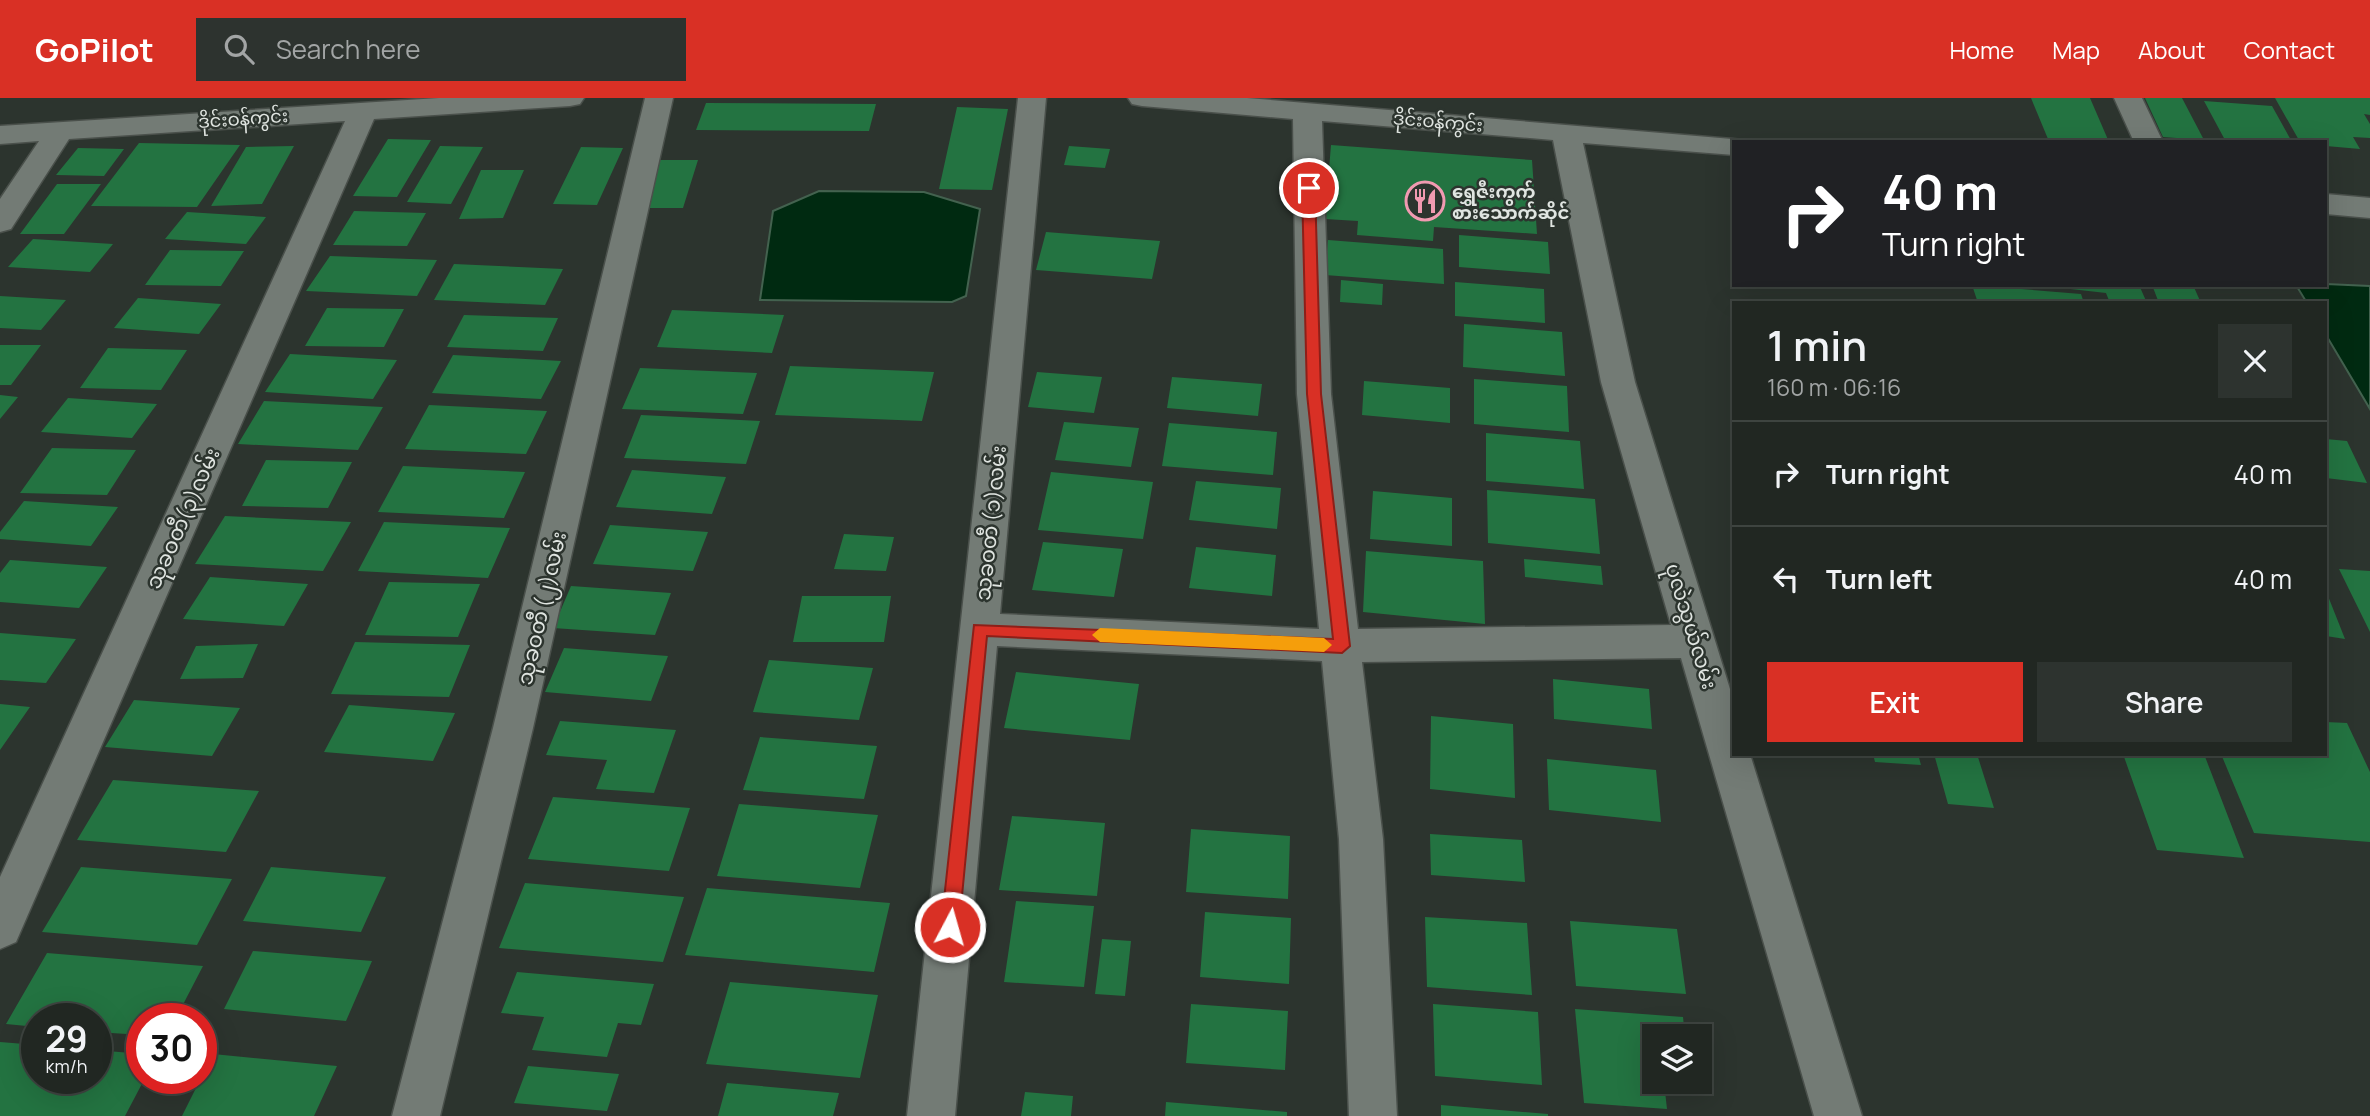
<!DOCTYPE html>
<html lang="en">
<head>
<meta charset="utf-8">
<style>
	body { margin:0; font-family:Manrope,"Noto Sans Myanmar",sans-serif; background:#2d332f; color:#f1f3f6; height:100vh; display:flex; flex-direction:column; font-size:26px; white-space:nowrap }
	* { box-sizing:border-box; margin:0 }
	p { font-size:23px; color:#a2a5a5 }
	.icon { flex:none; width:38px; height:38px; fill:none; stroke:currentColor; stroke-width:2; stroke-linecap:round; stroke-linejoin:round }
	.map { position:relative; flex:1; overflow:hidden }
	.panel { position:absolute; left:1732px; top:203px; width:595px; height:455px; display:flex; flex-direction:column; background:#212722; border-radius:0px; box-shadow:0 7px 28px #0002,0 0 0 2px #3e4440 }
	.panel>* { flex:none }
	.top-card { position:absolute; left:1732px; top:42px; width:595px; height:147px; border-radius:0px; box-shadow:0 7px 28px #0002,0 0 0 2px #3e4440; background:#202124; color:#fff; overflow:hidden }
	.controls { position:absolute; left:1642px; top:926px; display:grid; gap:14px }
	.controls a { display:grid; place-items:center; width:70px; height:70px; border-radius:0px; background:#212722; box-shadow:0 7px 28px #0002,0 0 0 2px #3e4440; font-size:35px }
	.speed { position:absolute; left:21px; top:905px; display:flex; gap:14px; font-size:35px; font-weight:700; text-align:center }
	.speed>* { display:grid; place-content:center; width:91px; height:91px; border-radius:50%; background:#212722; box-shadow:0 7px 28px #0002,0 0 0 2px #3e4440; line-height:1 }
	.speed small { font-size:18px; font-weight:400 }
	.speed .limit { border:10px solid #d22; background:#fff; color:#111 }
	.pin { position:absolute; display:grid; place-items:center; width:60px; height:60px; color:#fff; margin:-30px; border:4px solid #fff; border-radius:50%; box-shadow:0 2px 7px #0007 }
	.me { position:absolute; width:77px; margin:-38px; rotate:6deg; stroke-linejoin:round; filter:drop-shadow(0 0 5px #0008) }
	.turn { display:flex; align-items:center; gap:24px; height:147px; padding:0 35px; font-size:32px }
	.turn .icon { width:91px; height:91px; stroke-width:2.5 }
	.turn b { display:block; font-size:49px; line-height:60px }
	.round { display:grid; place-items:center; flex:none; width:74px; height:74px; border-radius:0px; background:#2d332f }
	.head { display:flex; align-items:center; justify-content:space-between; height:119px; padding:0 35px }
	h1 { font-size:42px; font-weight:600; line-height:52px }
	.button { display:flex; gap:14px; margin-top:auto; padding:14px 35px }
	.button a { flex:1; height:80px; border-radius:0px; background:#d93025; color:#fff; font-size:28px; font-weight:600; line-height:80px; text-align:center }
	.button a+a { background:#2d332f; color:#f1f3f6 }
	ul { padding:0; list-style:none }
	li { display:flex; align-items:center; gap:21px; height:105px; padding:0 35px; border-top:2px solid #3e4440 }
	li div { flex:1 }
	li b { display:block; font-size:26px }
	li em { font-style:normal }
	header { display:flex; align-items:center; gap:42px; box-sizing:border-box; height:98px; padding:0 35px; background:#d93025; color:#fff }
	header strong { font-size:33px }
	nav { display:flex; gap:38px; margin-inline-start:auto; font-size:24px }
	.search { width:490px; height:63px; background:#2d332f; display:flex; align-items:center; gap:18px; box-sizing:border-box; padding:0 24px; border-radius:0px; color:#a2a5a5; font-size:26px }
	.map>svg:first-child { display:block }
</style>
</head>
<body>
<header>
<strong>GoPilot</strong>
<div class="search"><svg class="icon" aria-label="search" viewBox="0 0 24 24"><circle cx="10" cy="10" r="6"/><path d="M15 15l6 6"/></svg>Search here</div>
<nav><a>Home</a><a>Map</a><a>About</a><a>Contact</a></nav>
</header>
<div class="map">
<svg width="2370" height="1018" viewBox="0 0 2370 1018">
	<rect width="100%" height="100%" fill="#2c342e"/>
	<path fill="#002a11" stroke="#43624f" stroke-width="2" d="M819,93L924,94L980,111L966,198L952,204L760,202L773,113Z
		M2326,186L2370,188V311L2326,237V205H2307L2296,187Z"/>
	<path fill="#237341" d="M2031,0H2090L2109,44L2048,41Z
		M2145,0H2182L2204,42L2163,39Z
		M2275,0H2370V17L2364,16L2370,26V40L2353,39L2360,51L2326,48V44H2300Z
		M2204,3L2272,8L2292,44L2225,42Z
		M706,5L876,6L869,33L696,32Z
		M957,9L1008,11L992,92L939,91Z
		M388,41L431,42L397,99L353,98Z
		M139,45L240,47L197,109L91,108Z
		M1331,47L1532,62L1537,136L1434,129L1433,143L1357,137L1358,123L1325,121Z
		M294,48L262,106L211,108L246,49Z
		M440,48L483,49L451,106L407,104Z
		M1069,48L1110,51L1105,70L1064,67Z
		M581,49L623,50L597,107L553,106Z
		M78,50L124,51L104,78L56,77Z
		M655,62H698L683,110H639Z
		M481,72H524L503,120L459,121Z
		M57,86H101L64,136H20Z
		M354,113L426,115L407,148L333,147Z
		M187,114L266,119L246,146L165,141Z
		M1046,134L1160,143L1152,181L1036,172Z
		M1459,137L1548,144L1550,176L1459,169Z
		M33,141L113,146L90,174L8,169Z
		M1328,142L1443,151L1444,186L1325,177Z
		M170,152L244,153L221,188L145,187Z
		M330,158L437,162L417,198L306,193Z
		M454,166L563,171L545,207L434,202Z
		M1341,182L1383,186L1382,207L1340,204Z
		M1455,184L1544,191L1545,225L1455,218Z
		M1972,187L2081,196L2084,205H1978Z
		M2035,187H2139L2147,205H2110L2106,195Z
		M2152,187H2193L2201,205H2159Z
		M0,198L66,202L41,232L0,230Z
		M138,200L221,206L199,236L114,230Z
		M327,210L404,211L384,249L305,248Z
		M672,212L784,217L772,255L657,249Z
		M464,217L558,220L543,253L447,249Z
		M1464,226L1562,234L1565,278L1463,269Z
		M0,247H41L11,287H0Z
		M108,250L187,252L161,292L80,290Z
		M290,256L397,262L373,301L265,294Z
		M453,257L561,263L541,301L432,295Z
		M790,268L934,274L922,323L775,317Z
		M640,270L757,275L743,316L622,311Z
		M1037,274L1102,279L1094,315L1028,309Z
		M1172,279L1262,286L1258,318L1167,310Z
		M1474,281L1567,288L1569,334L1474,326Z
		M1364,283L1450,290V325L1362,317Z
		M0,297L18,299L0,321Z
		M68,300L157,306L132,340L41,334Z
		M264,303L383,309L358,352L238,346Z
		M429,307L547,313L526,356L405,351Z
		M641,317L760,323L746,366L624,360Z
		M1064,324L1139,330L1131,369L1055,362Z
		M1169,325L1277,334L1273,377L1162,368Z
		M1486,335L1580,343L1584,391L1486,383Z
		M2326,341L2347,343L2367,385L2326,380Z
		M52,350L136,352L107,397L20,395Z
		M266,362L352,364L328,410L242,408Z
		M403,368L525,374L504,420L378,414Z
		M632,372L726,379L712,416L616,409Z
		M1051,374L1153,384L1143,441L1038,432Z
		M1196,383L1281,390L1277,431L1189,422Z
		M1487,392L1595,401L1600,456L1488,445Z
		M1373,393L1452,400V448L1370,441Z
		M24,403L118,409L91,448L0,441V434Z
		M225,418L351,424L323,473L195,466Z
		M384,424L510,430L488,480L358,473Z
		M610,427L708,434L693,473L593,466Z
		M844,436L894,439L886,473L834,471Z
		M1043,444L1123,451L1114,499L1032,492Z
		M1196,449L1276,457L1272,498L1189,490Z
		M1366,453L1483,463L1485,526L1363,514Z
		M1524,461L1601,468L1603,487L1525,479Z
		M10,462L107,469L79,510L0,504V475Z
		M2339,471L2370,473V534Z
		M210,479L308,486L284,528L183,521Z
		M389,484L480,486L458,539L365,537Z
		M571,488L671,495L655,537L553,530Z
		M2326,493L2345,541L2326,538Z
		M802,498H891L884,544H793Z
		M0,535L76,541L46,585L0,582Z
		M355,544L470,547L449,599L331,596Z
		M258,546L243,580L180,581L196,548Z
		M564,550L668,558L651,603L545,594Z
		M769,562L873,570L859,622L753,614Z
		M1016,574L1139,586L1130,642L1004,630Z
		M1553,581L1649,591L1652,631L1554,621Z
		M134,602L240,610L212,658L105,649Z
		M0,606L30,609L0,652Z
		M349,607L455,615L433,663L324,654Z
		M1431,618L1513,626L1515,700L1430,691Z
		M560,623L676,632L654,695L596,691L607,662L546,657Z
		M2326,624L2347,625L2370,674V744L2254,735L2221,656H2326Z
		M760,639L877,648L864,701L743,692Z
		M1873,656H1918L1921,667L1875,664Z
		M1934,656H1977L1994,710L1948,706Z
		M2123,656H2204L2244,760L2157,752Z
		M1547,661L1656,672L1661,724L1549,712Z
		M113,682L259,693L226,754L77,742Z
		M553,699L690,710L669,773L528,761Z
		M739,706L878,717L860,790L717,778Z
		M1012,718L1105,725L1097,798L999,792Z
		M1191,731L1290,738L1288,801L1186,794Z
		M1430,736L1522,742L1525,784L1431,777Z
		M81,769L232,781L197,847L42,834Z
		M271,769L386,779L361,834L243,823Z
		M525,785L684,799L663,864L499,850Z
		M707,790L890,805L874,874L685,857Z
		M1016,803L1094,808L1084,889L1004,884Z
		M1205,814L1291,820L1289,886L1200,879Z
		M1425,819L1527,825L1532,897L1427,889Z
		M1570,823L1677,831L1686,896L1576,888Z
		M1102,841L1131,843L1125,898L1095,896Z
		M253,853L372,863L346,923L224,911Z
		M47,855L203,868L176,920H142V937L96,934V920H37V929L6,926Z
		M517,874L654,886L641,927L618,925L607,959L532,952L544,919L501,915Z
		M730,884L878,897L860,980L706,966Z
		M1191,906L1288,913L1285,972L1186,965Z
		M1433,906L1538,914L1542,987L1435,978Z
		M1575,911L1683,919L1685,938H1654V984H1664L1667,1011L1584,1005Z
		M0,944L37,947V980H96V952L142,956V980H145L125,1018H0Z
		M213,956L337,968L314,1018H182Z
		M528,968L619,976L607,1013L514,1005Z
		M727,985L839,995L833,1018H718Z
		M1025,994L1073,998L1071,1018H1021Z
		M1166,1004L1287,1014V1018H1165Z
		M1441,1007L1548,1016V1018H1441Z"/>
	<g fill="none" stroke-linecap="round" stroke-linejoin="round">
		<defs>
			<path id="minor" d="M439,0H584L580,6L570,8L374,21L16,844L0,851V779L345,23L69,41L11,131L0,134V101L39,43L0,46V28Z
				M645,0H673L533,630L440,1018H392L493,630Z
				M1018,0H1046L1000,516L1319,531L1297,296L1293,21L1142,8L1132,6L1128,0H1247L1744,42L1746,44H1734V57L1583,45L1635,284L1734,604V656H1750L1862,1018H1814L1681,560L1362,564L1383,741L1397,1018H1349L1339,741L1322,563L997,548L955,1018H907ZM1322,23L1553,42L1601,284L1671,527L1358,531L1331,296Z
				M2114,0H2142L2163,44H2134Z
				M2326,96L2370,100V120L2326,116Z"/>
		</defs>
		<use href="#minor" stroke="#4a504b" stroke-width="3"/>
		<use href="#minor" fill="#737b75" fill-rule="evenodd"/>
	</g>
	<path fill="#d93025" stroke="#8d1f18" stroke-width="2" d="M1309,86L1315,90L1321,296L1350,548L1342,555L987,538L959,829L956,835L950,838L943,835L941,829L974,527L1333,541L1307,296L1302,90Z"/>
	<path fill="#f59e0b" d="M1100,530L1324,540L1332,547L1324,554L1100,544L1092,537Z"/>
	<defs>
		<symbol id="restaurant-ring" viewBox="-11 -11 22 22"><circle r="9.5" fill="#2c342e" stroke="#f19ab1" stroke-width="1.5"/><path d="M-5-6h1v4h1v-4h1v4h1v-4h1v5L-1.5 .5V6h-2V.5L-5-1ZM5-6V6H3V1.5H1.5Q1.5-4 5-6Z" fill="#f19ab1"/></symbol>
	</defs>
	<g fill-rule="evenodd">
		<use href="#restaurant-ring" x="1403" y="81" width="44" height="44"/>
	</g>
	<g text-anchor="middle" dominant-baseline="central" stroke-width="5" stroke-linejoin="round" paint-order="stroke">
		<g font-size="18" fill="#e0e5e1" stroke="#2c342e">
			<text transform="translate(243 20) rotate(-4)">ဒိုင်းဝန်ကွင်း</text>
			<text transform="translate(1438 23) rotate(5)">ဒိုင်းဝန်ကွင်း</text>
		</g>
		<g font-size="18" font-weight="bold" fill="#e0e5e1" stroke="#2c342e" text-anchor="start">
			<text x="1452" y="93">ရွှေဇီးကွက်<tspan x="1452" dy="21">စားသောက်ဆိုင်</tspan></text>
		</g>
		<g font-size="21" fill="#e0e5e1" stroke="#2c342e">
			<text transform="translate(182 420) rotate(-66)">သုခဝတီ(၃)လမ်း</text>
			<text transform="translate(990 425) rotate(-84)">သုခဝတီ (၁)လမ်း</text>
			<text transform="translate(541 510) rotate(-77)">သုခဝတီ (၂)လမ်း</text>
			<text transform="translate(1692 528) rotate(73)">ပုလဲသွယ်လမ်း</text>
		</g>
	</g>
</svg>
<div class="controls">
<a><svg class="icon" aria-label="layers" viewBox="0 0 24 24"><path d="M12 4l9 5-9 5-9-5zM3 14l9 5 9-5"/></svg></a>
</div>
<div class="speed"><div>29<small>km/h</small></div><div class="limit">30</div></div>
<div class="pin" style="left:1309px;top:90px;background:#d93025"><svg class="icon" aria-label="arrive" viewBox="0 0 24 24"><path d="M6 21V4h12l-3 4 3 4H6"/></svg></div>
<svg class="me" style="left:950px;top:829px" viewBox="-20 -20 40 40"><circle r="17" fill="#d93025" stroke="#fff" stroke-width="3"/><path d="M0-11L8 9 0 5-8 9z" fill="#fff"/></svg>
<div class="top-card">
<div class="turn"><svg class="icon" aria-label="right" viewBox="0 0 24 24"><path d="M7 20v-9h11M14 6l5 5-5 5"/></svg><div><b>40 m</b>Turn right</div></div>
</div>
<section class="panel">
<div class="head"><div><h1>1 min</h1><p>160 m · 06:16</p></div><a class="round"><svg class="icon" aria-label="close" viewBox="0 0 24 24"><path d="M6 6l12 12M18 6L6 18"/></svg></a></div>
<ul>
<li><svg class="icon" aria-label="right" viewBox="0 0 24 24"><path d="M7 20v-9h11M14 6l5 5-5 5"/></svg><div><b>Turn right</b></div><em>40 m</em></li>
<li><svg class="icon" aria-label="left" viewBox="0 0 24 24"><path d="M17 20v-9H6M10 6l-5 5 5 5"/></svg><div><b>Turn left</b></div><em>40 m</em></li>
</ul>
<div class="button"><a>Exit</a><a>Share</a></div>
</section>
</div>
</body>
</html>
